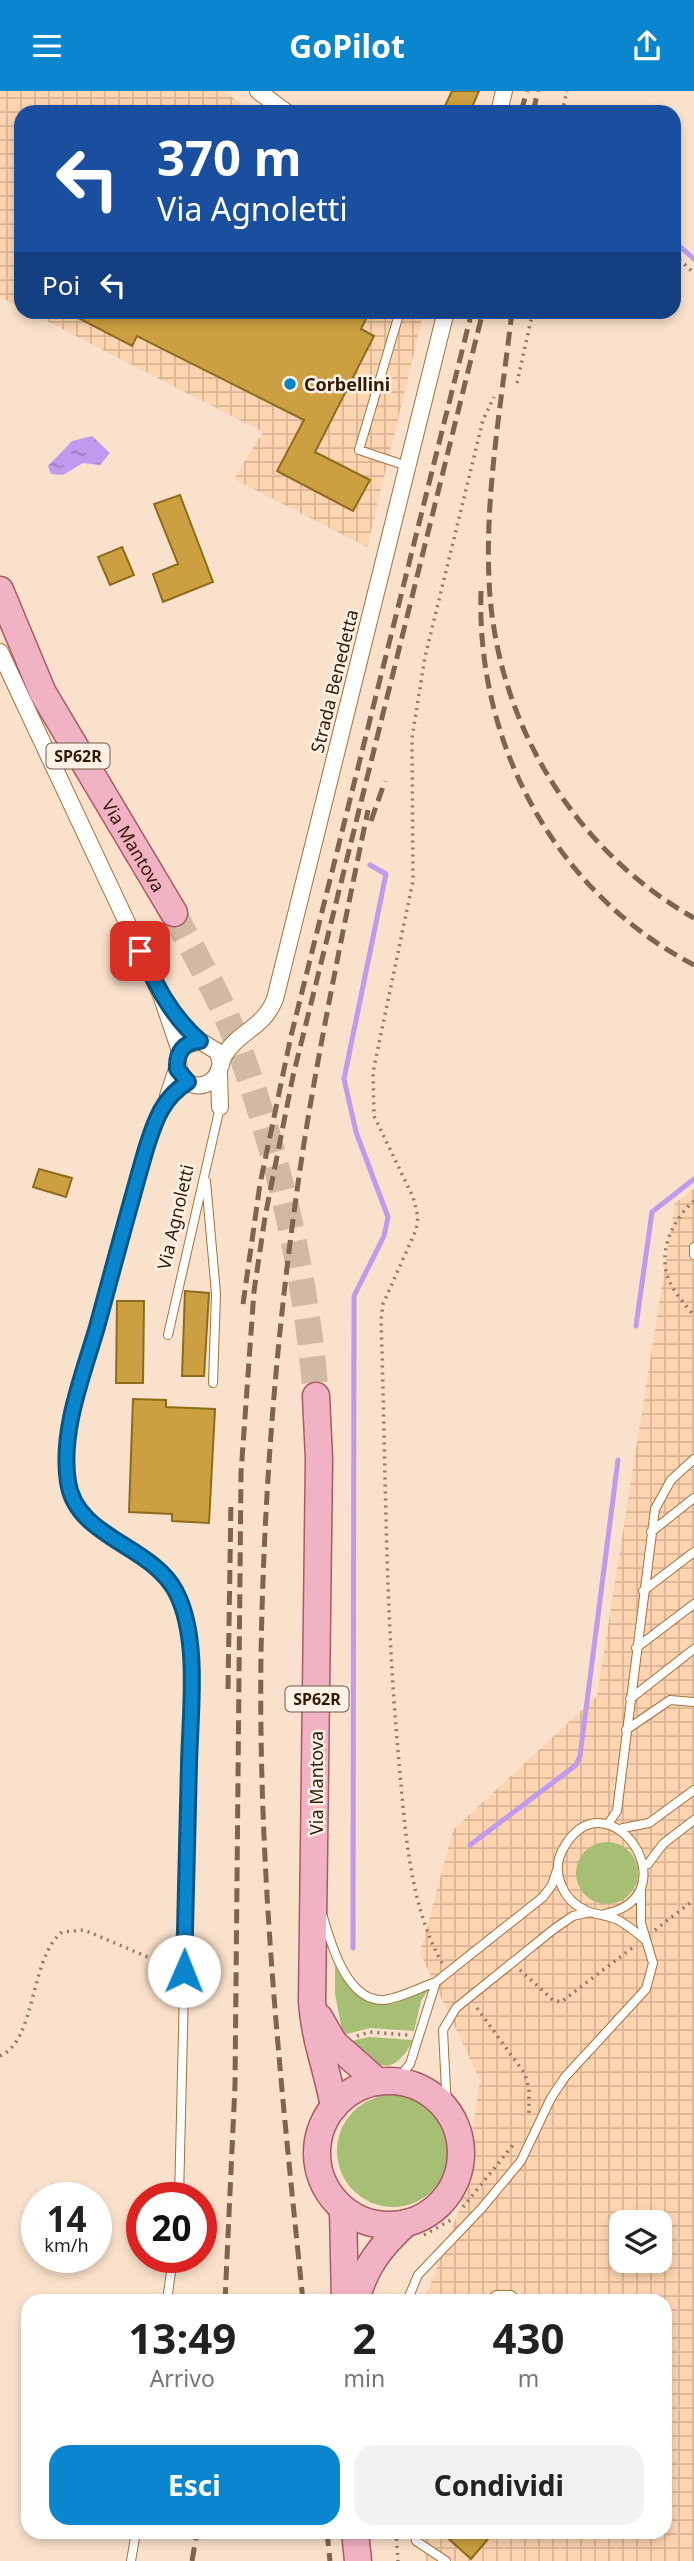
<!DOCTYPE html>
<html lang="it">
<head>
<meta charset="utf-8">
<style>
	body { margin:0; font-family:"Noto Sans",sans-serif; background:#f2f2f2; color:#222; height:100vh; display:flex; flex-direction:column; font-size:26px; white-space:nowrap }
	* { box-sizing:border-box; margin:0 }
	p { font-size:23px; color:#767676 }
	.icon { flex:none; width:38px; height:38px; fill:none; stroke:currentColor; stroke-width:2; stroke-linecap:round; stroke-linejoin:round }
	.map { position:relative; flex:1; overflow:hidden }
	.side { position:absolute; left:21px; top:2203px; width:651px; height:245px; display:flex; flex-direction:column; background:#fff; border-radius:21px; box-shadow:0 4px 10px #0003 }
	.side>* { flex:none }
	.guide { position:absolute; left:14px; top:14px; width:667px; height:214px; border-radius:21px; box-shadow:0 4px 10px #0003; background:#1a4fa0; color:#fff; overflow:hidden }
	.controls { position:absolute; left:609px; top:2119px; display:grid; gap:14px }
	.controls a { display:grid; place-items:center; width:63px; height:63px; border-radius:14px; background:#fff; box-shadow:0 4px 10px #0003; font-size:35px }
	.speed { position:absolute; left:21px; top:2091px; display:flex; gap:14px; font-size:35px; font-weight:700; text-align:center }
	.speed>* { display:grid; place-content:center; width:91px; height:91px; border-radius:50%; background:#fff; box-shadow:0 4px 10px #0003; line-height:1 }
	.speed small { font-size:18px; font-weight:400 }
	.speed .limit { border:10px solid #d22; background:#fff; color:#111 }
	.pin { position:absolute; display:grid; place-items:center; width:60px; height:60px; color:#fff; margin:-30px; border-radius:14px; box-shadow:0 4px 10px #0006 }
	.me { position:absolute; width:77px; margin:-38px; rotate:1deg; stroke-linejoin:round; filter:drop-shadow(0 0 5px #0008) }
	.turn { display:flex; align-items:center; gap:24px; height:147px; padding:0 28px; font-size:32px }
	.turn .icon { width:91px; height:91px; stroke-width:2.5 }
	.turn b { display:block; font-size:49px; line-height:60px }
	.then { display:flex; align-items:center; height:66px; padding:0 28px; background:#0003; gap:14px; font-size:26px }
	.eta { display:flex; justify-content:space-evenly; align-items:center; height:119px; text-align:center }
	.eta b { font-size:42px; font-weight:700; line-height:49px }
	.cta { display:flex; gap:14px; margin-top:auto; padding:14px 28px }
	.cta a { flex:1; height:80px; border-radius:21px; background:#0986cd; color:#fff; font-size:28px; font-weight:700; line-height:80px; text-align:center }
	.cta a+a { background:#f2f2f2; color:#222 }
	header { display:flex; justify-content:space-between; align-items:center; height:91px; padding:0 28px; background:#0986cd; color:#fff; font-size:32px; font-weight:700 }
	.map>svg:first-child { display:block }
</style>
</head>
<body>
<header><svg class="icon" aria-label="menu" viewBox="0 0 24 24"><path d="M4 6h16M4 12h16M4 18h16"/></svg>GoPilot<svg class="icon" aria-label="share" viewBox="0 0 24 24"><path d="M12 15V3M7 8l5-5 5 5M5 13v7h14v-7"/></svg></header>
<div class="map">
<svg width="694" height="2470" viewBox="0 0 694 2470">
	<defs>
		<pattern id="industrial-grid" width="8" height="8" patternUnits="userSpaceOnUse" patternTransform="scale(1.75)"><rect width="8" height="8" fill="#fdd4b0"/><path d="M0 4h8M4 0v8" fill="none" stroke="#d9b596"/></pattern>
		<pattern id="water-ripples" width="26" height="14" patternUnits="userSpaceOnUse" patternTransform="scale(1.75)"><rect width="26" height="14" fill="#bf9aee"/><path d="M2 4q2-2 4 0t4 0M15 11q2-2 4 0t4 0" fill="none" stroke="#9c7dbf"/></pattern>
	</defs>
	<rect width="100%" height="100%" fill="#fae1cb"/>
	<path fill="url(#industrial-grid)" fill-rule="evenodd" d="M0,0H223L253,21H21V217L0,206Z
		M29,221H424L367,456L234,388L263,341Z
		M694,1098V2470H425L424,2441H665V2210H424L461,2114L480,1989L420,1862L453,1739L597,1605L675,1112ZM621,2132H660V2170H621Z"/>
	<path fill="#a7bf75" d="M576 1782a31 31 0 1 1 62 0a31 31 0 1 1-62 0Z
		M335,1875C358,1919 391,1919 430,1896L421,1910L414,1940L370,1937L343,1944L335,1903Z
		M369,1946L413,1949C392,1991 373,1974 347,1951Z
		M337 2060a56 56 0 1 1 112 0a56 56 0 1 1-112 0Z"/>
	<path fill="url(#water-ripples)" d="M92,345L110,362L100,374L83,372L63,384L51,383L48,375L72,350Z"/>
	<g fill="none" stroke-linecap="round" stroke-linejoin="round">
		<path stroke="#bf9aee" stroke-width="5" d="M674,150L694,168
			M636,1235L652,1121L694,1088
			M470,1754L576,1674L580,1665L618,1369
			M353,1857L354,1205L384,1145L388,1126L356,1041L344,988L386,783L370,774"/>
	</g>
	<path fill="#cca040" stroke="#8e6c1e" stroke-width="2" d="M452,0H479L470,21H442Z
		M65,220H370L361,238L374,245L315,361L370,389L353,420L277,380L304,329L137,245L132,255Z
		M180,404L213,491L163,511L153,483L178,473L154,413Z
		M122,456L134,484L110,494L98,466Z
		M39,1078L72,1087L66,1106L33,1096Z
		M185,1200L209,1202L204,1285H182Z
		M117,1210H144L143,1292H116Z
		M133,1308L166,1309V1316L215,1318L209,1432L172,1430V1423L129,1421Z
		M441,2441H494L471,2468Z"/>
	<g fill="none" stroke-linecap="round" stroke-linejoin="round">
		<path stroke="#d2b9a3" stroke-width="26" stroke-dasharray="26 13" stroke-linecap="butt" d="M174,822C193,861 217,900 233,941C277,1056 306,1183 316,1305"/>
		<defs>
			<path id="service" d="M400,220L359,359L407,375
				M168,1005C139,1055 130,1117 114,1172C97,1235 74,1300 66,1366C64,1382 69,1402 78,1416C113,1468 176,1458 188,1538C197,1600 189,1668 188,1731C185,1857 182,1982 179,2107
				M206,1090L216,1203L213,1292
				M694,1156V1164
				M168,1244L220,1016
				M651,1441L694,1407
				M643,1500L694,1461
				M636,1557L694,1513
				M630,1608L694,1558
				M626,1639L670,1609L694,1611
				M608,1733L617,1720L655,1418L671,1389L694,1368
				M623,1737L649,1732L694,1699
				M648,1773L663,1753L694,1729
				M605,1823C694,1804 607,1679 563,1758C550,1781 563,1810 587,1820C597,1824 608,1824 618,1829C627,1834 636,1841 644,1848
				M323,1826C331,1853 347,1911 384,1909C401,1907 421,1896 436,1891
				M395,1991L410,1973L436,1891L543,1806L552,1794L557,1779
				M447,2020L443,1939L456,1917L554,1838L573,1825L590,1821
				M167,2210L173,2166
				M407,2210L418,2184L481,2118L521,2070L551,2007L565,1986L646,1898L653,1872L641,1832V1801
				M490,2210L496,2204H511L518,2210
				M414,2441L416,2450L446,2470
				M131,2470L136,2441"/>
			<path id="minor" d="M258,0L286,21
				M499,21L504,0
				M0,561L161,904L180,960
				M221,974L218,961L200,950L184,955C168,973 187,1005 210,991C221,984 219,972 225,963C240,939 263,938 275,908L446,220
				M219,981L220,1016
				M168,1005L177,978"/>
			<g id="primary">
				<path id="s1" d="M0,499L43,602L174,822"/>
				<path d="M316,1305L319,1368L312,1911C315,1951 327,1977 334,2016"/>
				<path d="M319,1926L334,1952L378,1991"/>
				<circle cx="389" cy="2062" r="72"/>
				<path d="M343,2118L345,2210"/>
				<path d="M356,2210C364,2176 381,2155 406,2132"/>
				<path d="M355,2441L358,2470"/>
			</g>
		</defs>
		<use href="#service" stroke="#a87038" stroke-width="10"/>
		<use href="#minor" stroke="#a87038" stroke-width="18"/>
		<use href="#primary" stroke="#a85b66" stroke-width="29"/>
		<path stroke="#917963" stroke-width="3.5" stroke-dasharray="2 5" stroke-linecap="butt" d="M562,21L567,0
			M674,164L694,182
			M517,292L533,220
			M694,1110C673,1128 657,1161 669,1189C674,1202 686,1214 694,1225
			M655,1839L694,1809
			M442,1872C409,1813 405,1737 399,1671C385,1524 386,1376 381,1229L383,1213L416,1139L418,1126L413,1106L374,1025L373,981L413,790L412,647L425,566L483,329L494,306
			M520,1879L553,1909L561,1911L636,1854
			M477,1917L525,1983L529,1998V2022
			M357,1945L369,1941L408,1944
			M0,1965C37,1949 29,1868 62,1841L84,1839L174,1877
			M463,2116L513,2054
			M424,2144L451,2129
			M396,2441L398,2470"/>
		<use href="#service" stroke="#fff" stroke-width="8"/>
		<use href="#minor" stroke="#fff" stroke-width="16"/>
		<use href="#primary" stroke="#f1b2c3" stroke-width="26"/>
		<path stroke="#7d654f" stroke-width="5" stroke-dasharray="14 7" stroke-linecap="butt" d="M521,21L527,0
			M533,21L538,0
			M512,220C502,309 485,400 489,489C495,629 572,758 694,827
			M481,500C476,654 556,802 694,874
			M371,730L385,690
			M243,1213L260,1093L291,945L472,220
			M228,1598L231,1409
			M225,2210L235,1994L241,1382L254,1200L265,1126L293,985L483,220
			M303,2210C281,1995 258,1780 261,1563C264,1392 278,1221 304,1052C322,940 345,830 368,719
			M327,2441L330,2470
			M192,2470L197,2441"/>
	</g>
	<g fill="none" stroke-linecap="round" stroke-linejoin="round">
		<defs>
			<path id="route" d="M140,860C156,894 171,925 200,950C184,951 176,961 177,978L188,991C162,1007 155,1030 146,1058C129,1117 113,1177 97,1236C83,1284 60,1340 68,1391C76,1447 152,1454 176,1501C200,1547 190,1622 189,1673C187,1742 186,1811 184,1880"/>
		</defs>
		<use href="#route" stroke="#065785" stroke-width="18"/>
		<use href="#route" stroke="#0986cd" stroke-width="12"/>
	</g>
	<circle fill="#0986cd" stroke="#fef1e6" stroke-width="2.5" cx="290" cy="293" r="7"/>
	<g text-anchor="middle" dominant-baseline="central" stroke-width="5" stroke-linejoin="round" paint-order="stroke">
		<g fill="#fef1e6" stroke="#6f5b48" stroke-width="2">
			<rect x="46.5" y="652.5" width="63" height="25" rx="5"/>
			<rect x="285.5" y="1595.5" width="63" height="25" rx="5"/>
		</g>
		<g font-size="16" font-weight="bold" fill="#321b04">
			<text x="78" y="665">SP62R</text>
			<text x="317" y="1608">SP62R</text>
		</g>
		<g font-size="18" font-weight="bold" fill="#321b04" stroke="#fef1e6" text-anchor="start">
			<text x="304" y="293">Corbellini</text>
		</g>
		<g font-size="18" fill="#321b04" stroke="#fef1e6">
			<text transform="translate(334 590) rotate(-76)">Strada Benedetta</text>
			<text stroke="none"><textPath href="#s1" startOffset="289">Via Mantova</textPath></text>
			<text transform="translate(175 1126) rotate(-77)">Via Agnoletti</text>
			<text transform="translate(316 1692) rotate(-90)">Via Mantova</text>
		</g>
	</g>
</svg>
<div class="controls">
<a><svg class="icon" aria-label="layers" viewBox="0 0 24 24"><path d="M12 4l9 5-9 5-9-5zM3 14l9 5 9-5"/></svg></a>
</div>
<div class="speed"><div>14<small>km/h</small></div><div class="limit">20</div></div>
<div class="pin" style="left:140px;top:860px;background:#d93025"><svg class="icon" aria-label="arrive" viewBox="0 0 24 24"><path d="M6 21V4h12l-3 4 3 4H6"/></svg></div>
<svg class="me" style="left:184px;top:1880px" viewBox="-20 -20 40 40"><circle r="19" fill="#fff"/><path d="M0-13L10 11 0 6-10 11z" fill="#0986cd"/></svg>
<div class="guide">
<div class="turn"><svg class="icon" aria-label="left" viewBox="0 0 24 24"><path d="M17 20v-9H6M10 6l-5 5 5 5"/></svg><div><b>370 m</b>Via Agnoletti</div></div>
<div class="then">Poi<svg class="icon" aria-label="left" viewBox="0 0 24 24"><path d="M17 20v-9H6M10 6l-5 5 5 5"/></svg></div>
</div>
<section class="side">
<div class="eta">
<div><b>13:49</b><p>Arrivo</p></div>
<div><b>2</b><p>min</p></div>
<div><b>430</b><p>m</p></div>
</div>
<div class="cta"><a>Esci</a><a>Condividi</a></div>
</section>
</div>
</body>
</html>
